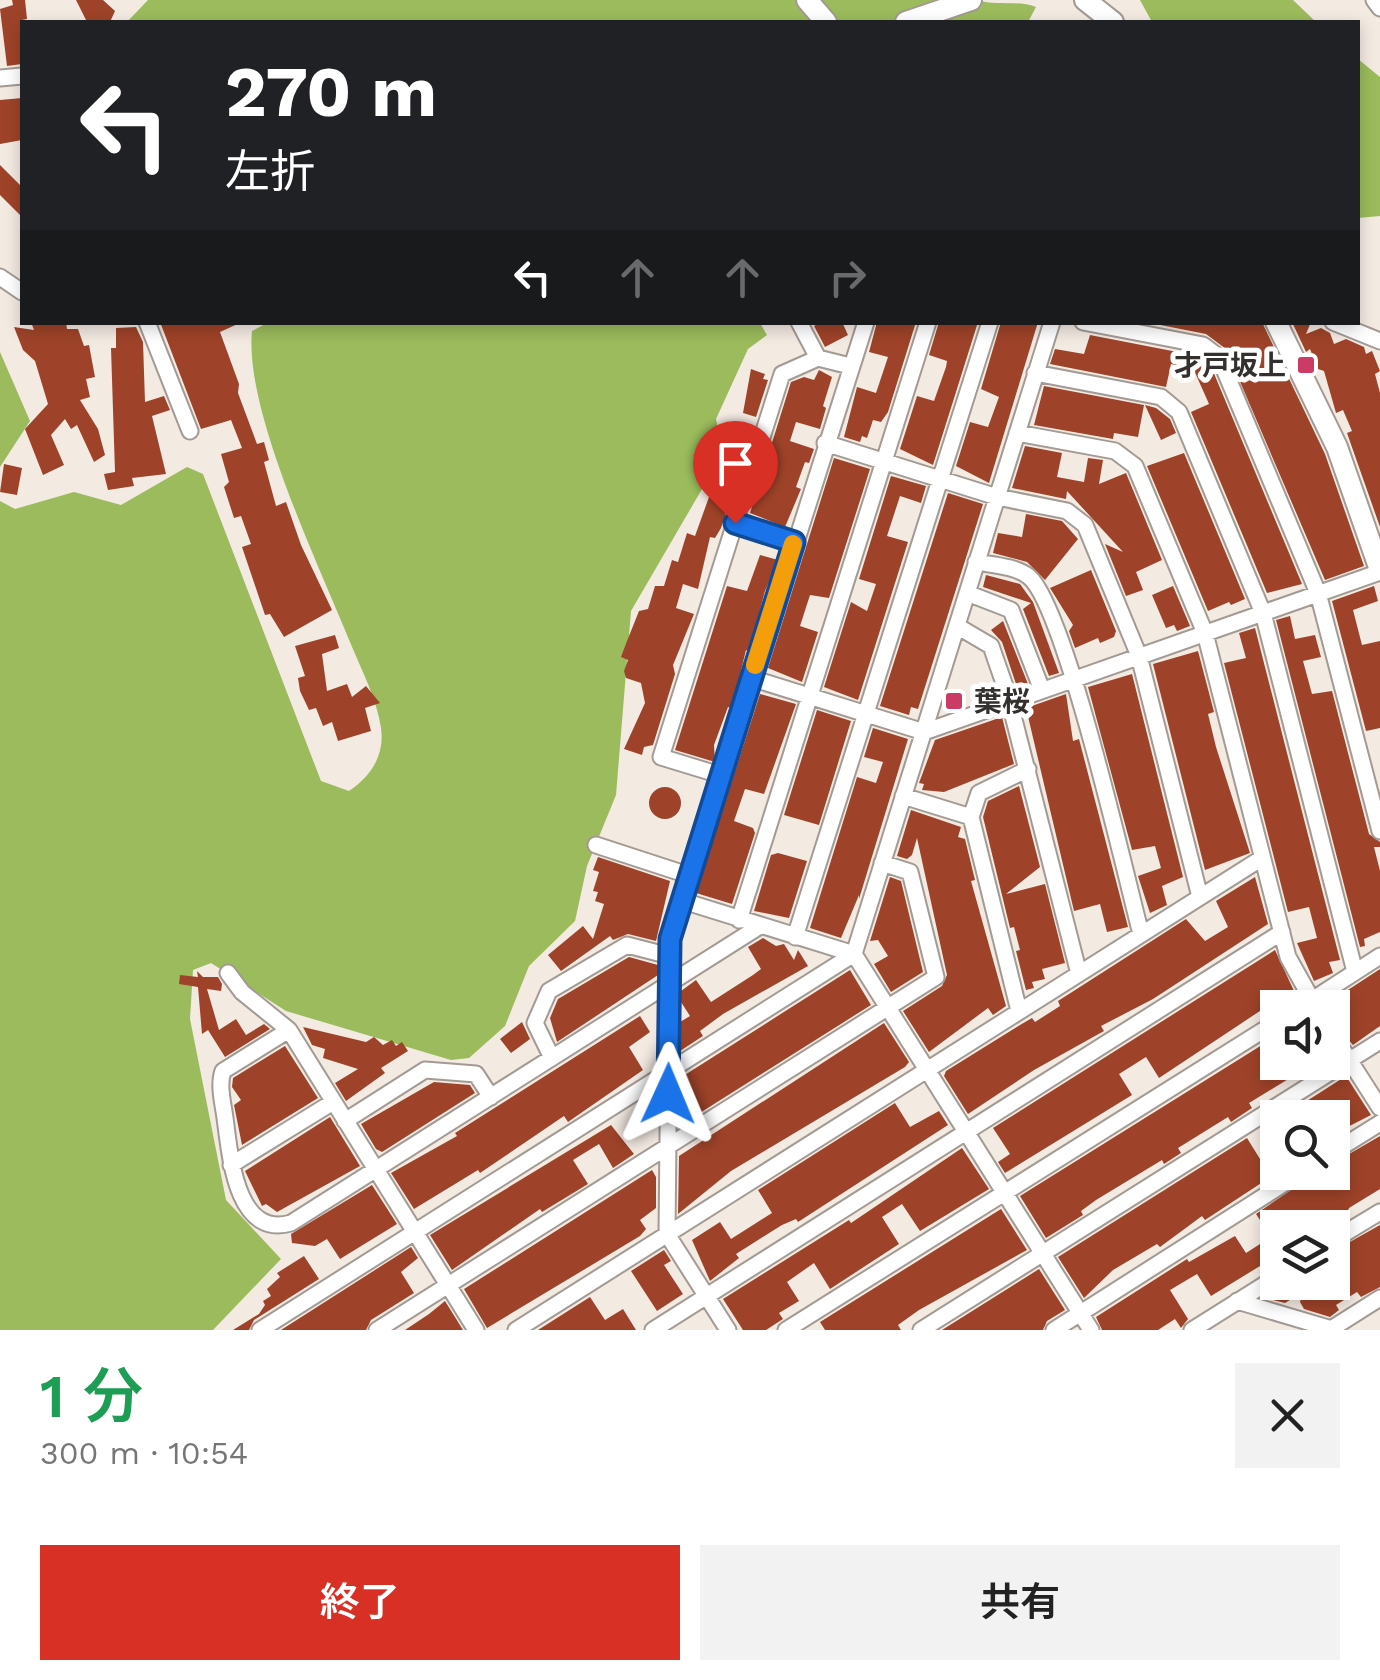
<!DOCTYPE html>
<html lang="ja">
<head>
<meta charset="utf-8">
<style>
	body { margin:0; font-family:"Work Sans","Noto Sans JP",sans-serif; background:#f2f2f2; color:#222; height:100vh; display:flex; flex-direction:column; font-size:38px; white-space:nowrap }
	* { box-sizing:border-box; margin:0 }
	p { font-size:32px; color:#767676 }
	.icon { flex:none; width:55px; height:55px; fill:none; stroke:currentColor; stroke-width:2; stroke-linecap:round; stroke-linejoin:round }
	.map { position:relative; height:1330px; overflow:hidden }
	.side { display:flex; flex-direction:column; background:#fff; flex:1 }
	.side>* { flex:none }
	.banner { position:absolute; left:20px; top:20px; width:1340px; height:305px; border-radius:0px; box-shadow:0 5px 15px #0003; background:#202124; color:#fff; overflow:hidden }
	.buttons { position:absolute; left:1260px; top:990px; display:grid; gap:20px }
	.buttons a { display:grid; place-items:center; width:90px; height:90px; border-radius:0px; background:#fff; box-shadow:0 5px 15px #0003; font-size:50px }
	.pin { position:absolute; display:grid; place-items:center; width:85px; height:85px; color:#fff; margin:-102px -42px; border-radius:50% 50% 50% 0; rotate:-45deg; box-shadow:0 0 10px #0007 }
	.pin .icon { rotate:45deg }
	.me { position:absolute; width:110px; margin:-55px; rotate:1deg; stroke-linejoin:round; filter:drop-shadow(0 0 8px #0008) }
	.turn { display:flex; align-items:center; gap:35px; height:210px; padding:0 40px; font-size:45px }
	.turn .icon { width:130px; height:130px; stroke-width:2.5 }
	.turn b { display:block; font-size:70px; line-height:85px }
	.lanes { display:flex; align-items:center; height:95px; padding:0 40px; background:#0003; justify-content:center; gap:50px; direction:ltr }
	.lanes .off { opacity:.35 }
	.round { display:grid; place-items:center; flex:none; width:105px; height:105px; border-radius:0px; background:#f2f2f2 }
	.head { display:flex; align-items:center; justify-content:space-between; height:170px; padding:0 40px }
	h1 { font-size:60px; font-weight:600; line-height:75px; color:#1e9e55 }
	.primary-button { display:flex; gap:20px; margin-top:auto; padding:20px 40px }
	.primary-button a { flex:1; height:115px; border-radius:0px; background:#d93025; color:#fff; font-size:40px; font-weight:600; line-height:115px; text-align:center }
	.primary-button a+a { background:#f2f2f2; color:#222 }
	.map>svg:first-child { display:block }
</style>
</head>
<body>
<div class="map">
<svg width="1380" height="1330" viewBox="0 0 1380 1330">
	<rect width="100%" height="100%" fill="#f3eae2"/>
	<path fill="#9bbb5c" d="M148,0H976C997,6 1017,0 1036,7L1028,22H127Z
		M1140,0H1293L1316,22H1152Z
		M1358,59L1380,77V216L1358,218Z
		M269,322L760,323L767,335L748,349L716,419L723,453L631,611L616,795L587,866L575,921L529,966L505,1026L469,1058L451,1060L286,1011L211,963L193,970L190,1019L226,1200L281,1259L213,1330H0V501L15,509L74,492L121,505L187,467L203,474L321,781L349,791C370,777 385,756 381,728C377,699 361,669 350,642C319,565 244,410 252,331Z
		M0,352L30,421L0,467Z"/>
	<path fill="#9e4329" d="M12,0H25L27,19L22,20V64L7,66L0,9L13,5Z
		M76,0H103L115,11L110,22H87Z
		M22,98V140L0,144V100Z
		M0,165L22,187V217L0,195Z
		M31,322H66L67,329H78L84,346L89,345L95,377L86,379L90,397L80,400L98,429L105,455L94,462L77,425L71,429L65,419L51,435L64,465L43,475L25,429L48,404L35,361L23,350L14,327L34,330Z
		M160,322H242L220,332L239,384L238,393L257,444L264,442L269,460L264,462L276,506L286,502L301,545L332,610L284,637L270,614L265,615L242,547L251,544L241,516L234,518L224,487L229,482L221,454L242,448L231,420L201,429Z
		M821,322H842L848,335L825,347L814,326Z
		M877,322H916L888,412L881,422L873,420L867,438L862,436L860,442L844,437L857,387L876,393L888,357L869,352Z
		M939,322H978L933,465L900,449L917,396L934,401L946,367L947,361L929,355Z
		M1001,322H1038L989,483L956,466L970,422L988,427L999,397L981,389Z
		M1145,322H1262L1325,454L1364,566L1325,580L1226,349L1206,334Z
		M1292,322H1311L1306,334L1321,328L1330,333L1334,344L1346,339L1364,347L1366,354L1372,351L1380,371L1375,374L1380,393V527L1347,433L1352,431L1343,410L1336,413L1324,371L1318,369L1310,349L1306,352Z
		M136,327L143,342L145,402L164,396L170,410L152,416L166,474L132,478L134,486L108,490L104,474L115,472L111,348H116V328Z
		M1090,335L1198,356L1210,364L1302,584L1267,593L1191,412L1209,404L1193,368L1171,364L1166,387L1050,364L1055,349L1084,354Z
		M751,369L765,374L763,379L768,380L756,417L743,413Z
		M819,370L832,377L823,406L826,408L820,429L796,422L790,441L814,449L809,463L805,462L796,487L801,489L785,527L750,513L791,382L804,377L814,380Z
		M1044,386L1144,405L1138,437L1114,433L1113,439L1034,425Z
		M1145,405L1156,408L1170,419L1176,433L1161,440Z
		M1025,446L1062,453L1057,477L1084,482L1088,458L1103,460L1099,484L1126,473L1162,560L1136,572L1143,590L1126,596L1105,544L1123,552L1067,491L1066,499L1012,488Z
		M1184,453L1245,599L1231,605L1229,602L1208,611L1147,466Z
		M834,458L870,469L829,598L810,595L800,626L818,632L802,682L768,668Z
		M734,459L743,461L721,528L715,538L710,537L698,589L683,584L676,608L694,614L673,665L675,674L653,745L644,747L642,755L624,749L645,703L641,683L626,678L624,671L628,660L621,657L627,641L639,611L648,609L655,586H664L672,560L678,562L687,533L695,536L718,472L725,474Z
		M4,464L22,468L17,495L0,492Z
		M891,476L926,486L921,503L900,496L887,536L908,542L858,700L824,687L851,602L867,611L876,584L859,579Z
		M948,493L983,504L918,709L911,707L909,715L880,706Z
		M1026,514L1062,521L1078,539L1045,580L1027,562L993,553L998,533L1022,537Z
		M760,555L778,560L765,591L749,652L746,650L732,708L728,707L714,745L715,762L675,750L727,586L747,591Z
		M1091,570L1116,631L1114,637L1100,643L1098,638L1075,648L1069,631L1073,625L1050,588Z
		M986,575L1020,584L1033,602L1059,673L1049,676L1023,609L1031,603L983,587Z
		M1173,586L1190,626L1177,631L1174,625L1166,628L1152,595Z
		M1374,586L1378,601L1353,610L1362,645L1380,641V728L1366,731L1332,601Z
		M1290,616L1295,639L1315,635L1321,657L1303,661L1312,694L1332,691L1369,834L1380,842V847H1374L1380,871V932L1364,939L1365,946L1360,947L1276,620Z
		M1003,621L1028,684L1017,687L1002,642L991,630Z
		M1255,628L1340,960L1329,962L1333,973L1314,981L1297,943L1317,938L1309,907L1288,912L1224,663L1246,658L1239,633Z
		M335,635L339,648L322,654L327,691L347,684L352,697L366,686L380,703L365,708L371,731L338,741L332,722L323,726L316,708L309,710L300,691L298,678L305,676L295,646Z
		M1198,651L1214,712L1208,714L1216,747L1250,853L1205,870L1153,664Z
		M1132,674L1183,877L1162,886L1167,905L1150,913L1138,876L1161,868L1155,846L1132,850L1088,687Z
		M760,694L796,704L764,794L745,789L734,821L753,828L755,833L732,904L696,893Z
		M1066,694L1073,741L1079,739L1128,927L1107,932L1100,904L1074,911L1026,708Z
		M817,710L851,721L819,825L784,815Z
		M1002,717L1014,764L944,792L922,790L924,784L919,783L935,740Z
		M873,728L908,739L859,899V895L841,938L810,928L857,777L876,783L883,762L864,757Z
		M1019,786L1040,867L1006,894L1045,884L1065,963L1042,969L1045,979L1032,982L1034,988L1026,990L1016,951L1020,950L1014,927L1010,928L983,817L988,801Z
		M649 803a16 16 0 1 1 32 0a16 16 0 1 1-32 0Z
		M911,810L961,827L958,837L965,839L975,880L971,881L1006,1006L993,1015L988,1008L929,1052L903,1011L942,986L947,975L917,838L912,855L907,859L897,856Z
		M778,853L807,861L789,918L754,911L771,855Z
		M598,857L670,881L656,941L628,934L613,940L610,936L561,971L548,955L583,926L593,939L604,904L595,901L598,892L593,891L599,872L593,870Z
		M890,877L901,881L923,972L891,992L874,964L888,956L878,940L870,941Z
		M1255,877L1268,924L1153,999L1101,1026L1104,1031L1034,1070L968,1114L944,1076L946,1071L1020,1025L1032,1018L1035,1022L1060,1006L1058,1001L1186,919L1205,941L1228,927L1216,901Z
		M763,938L776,946L784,944L794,960L798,950L808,966L723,1014L700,1031L703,1036L680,1051V1022L690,1016L681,1002V991L696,980L711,1002L753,975L761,969L748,947Z
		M1275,950L1294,991L1291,996L1277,1004L1275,1001L1159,1078L1146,1057L1119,1074L1132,1095L1005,1173L998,1162L1010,1154L993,1128Z
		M629,957L658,965V975L557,1042L550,1018L558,999Z
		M1380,969V1026L1353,1045L1332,1022L1328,1003Z
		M850,970L871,1005L684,1123L679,1116L684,1102L680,1078Z
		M197,971L203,977H218L222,984L221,991L207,989L219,1030L236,1019L246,1035L264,1024L270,1029L225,1057L208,1030L202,1034L198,987L179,984L180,975L198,977Z
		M640,1016L650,1032L629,1047L643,1070L568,1122L564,1116L480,1173L478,1170L414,1209L391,1173L457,1136L455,1133Z
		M522,1022L530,1039L511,1053L500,1039Z
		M884,1023L909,1062L905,1067L731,1171L678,1214L679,1156Z
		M303,1027L366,1042L374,1037L383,1045L392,1040L396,1046L402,1042L408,1051L381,1068L385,1073L346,1101L335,1083L358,1069L323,1058L325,1049L312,1045Z
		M1278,1035V1062H1316L1249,1103L1252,1108L1231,1122L1228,1117L1178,1148L1181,1153L1164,1164L1162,1160L1096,1200L1081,1211L1083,1215L1046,1238L1020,1196Z
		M285,1046L318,1098L242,1145L234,1105L241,1100L232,1087L233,1078Z
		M1346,1076L1371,1115L1332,1135V1118H1280Z
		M434,1082L470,1085L475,1093L382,1152L376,1149L361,1124Z
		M895,1103L910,1127L939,1111L948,1125L798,1222L796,1219L782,1225L736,1254L739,1258L710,1281L692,1240L720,1222L731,1239L772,1213L758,1190Z
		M330,1117L360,1166L277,1212L266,1204L262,1206L245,1171Z
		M611,1125L634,1154L613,1168L599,1144L573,1160L588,1184L542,1212L540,1209L452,1270L430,1235Z
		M1380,1136V1189L1349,1208L1346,1215L1317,1228H1278V1255L1211,1296L1197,1274L1170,1290L1188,1319L1181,1328L1175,1319L1158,1330H1102L1096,1317L1187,1259L1189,1262L1235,1236L1246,1253L1271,1237L1256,1214L1317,1172H1332V1164Z
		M1247,1138L1260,1159L1278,1149V1172L1205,1220L1202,1216L1160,1247L1157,1244L1113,1270L1084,1298L1058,1257Z
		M962,1148L989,1189L920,1231L902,1204L882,1217L899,1244L830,1289L814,1263L787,1282L799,1301L779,1313L783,1319L766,1330H743L723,1299L849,1220L851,1223Z
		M652,1170L656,1177V1208L640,1220L646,1229L640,1236L487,1328L464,1289Z
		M372,1185L397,1224L340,1259L327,1239L315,1246L292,1243L291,1234Z
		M1001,1209L1027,1250L919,1310L898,1325L901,1330H825L820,1322Z
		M1380,1225V1287L1361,1297L1357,1292L1336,1305L1339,1310L1330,1317L1304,1309L1300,1302L1303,1292L1285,1303L1265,1298L1287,1282H1332V1252Z
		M411,1247L418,1258L401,1272L414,1293L371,1320L366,1330H281Z
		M664,1250L671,1261L664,1265L683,1294L657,1311L631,1271Z
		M304,1256L319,1279L254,1320L249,1330H233L259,1314L265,1305L263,1301L271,1296L267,1289L280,1277L277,1273Z
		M1039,1269L1065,1310L1047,1321L1043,1330H942Z
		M590,1297L605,1320L623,1309L636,1330H538Z
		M445,1301L463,1330H405L429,1314Z"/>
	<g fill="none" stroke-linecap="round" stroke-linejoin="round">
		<defs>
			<path id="minor" d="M1374,0L1380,8
				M0,78L22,76
				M0,277L22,292
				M147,322L190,431
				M799,322L818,358L850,366
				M1083,322L1203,345L1219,357L1318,593L1380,831
				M1333,322L1380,341
				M1035,373L1161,397L1179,412L1263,613L1355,972
				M1017,433L1115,451L1135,466L1205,633L1288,957L1312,1000L1300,1008
				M825,443L997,497L1067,511L1085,525L1139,656L1200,897
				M735,523L794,542
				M976,562C992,565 1015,566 1028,576C1064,602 1126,877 1141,934
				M967,593L1011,610L1042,690
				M957,626L991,646L1007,692L1079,974
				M751,678L924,732L1380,572
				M720,775L661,757L782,374L818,358
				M903,796L971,817L1019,1011
				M971,817L979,793L1028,769
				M596,845L688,875
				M680,900L854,954L1091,1330
				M739,920L928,322
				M795,937L990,322
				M228,973L242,992L289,1030
				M1316,1008L1312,1000L1380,956
				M1332,1033L1380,1108
				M552,1058L535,1023L549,991L627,945L670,956
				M345,1121L425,1070L476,1074L491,1097
				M1332,1153L1380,1123
				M231,1165L333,1102
				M1332,1241L1380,1212
				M1237,1301L1335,1330
				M1331,1329L1380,1298
				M260,1330L854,954L1052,322
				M377,1330L936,977L910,872L882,863
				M476,1330C414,1230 351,1130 289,1030L223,1071C218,1085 223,1103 225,1118C230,1155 236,1239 291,1223L760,926
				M516,1330L1262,858
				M653,1330L1282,932
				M728,1330L667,1234L670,939L866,322
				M786,1330L1278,1021
				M921,1330L1380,1041
				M1054,1330L1302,1172
				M1192,1330L1278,1276"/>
			<path id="tertiary" d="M807,0L826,22
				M1085,0L1113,22
				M906,22L971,0
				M1276,322L1337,447L1380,570"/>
		</defs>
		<use href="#minor" stroke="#a29a93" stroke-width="19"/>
		<use href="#tertiary" stroke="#a29a93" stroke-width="24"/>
		<use href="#minor" stroke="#fff" stroke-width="15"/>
		<use href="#tertiary" stroke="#fff" stroke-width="20"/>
	</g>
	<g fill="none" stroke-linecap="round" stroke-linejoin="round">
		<defs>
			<path id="route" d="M668,1094L670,939L794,542L735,523"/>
		</defs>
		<use href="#route" stroke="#114b97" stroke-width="25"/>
		<use href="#route" stroke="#1a73e8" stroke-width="18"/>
		<path stroke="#f59e0b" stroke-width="18" d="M755,665L793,544"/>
	</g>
	<g fill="#ca3c66" stroke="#fff" stroke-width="4">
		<rect x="1296" y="355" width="20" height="20" rx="5"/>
		<rect x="944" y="691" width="20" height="20" rx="5"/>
	</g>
	<g text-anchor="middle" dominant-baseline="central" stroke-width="10" stroke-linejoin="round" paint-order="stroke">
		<g font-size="28" font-weight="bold" fill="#33302d" stroke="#fff" text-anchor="end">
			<text x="1286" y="365">才戸坂上</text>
			<text x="974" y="701" text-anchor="start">葉桜</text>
		</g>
	</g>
</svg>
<div class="buttons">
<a><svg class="icon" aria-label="sound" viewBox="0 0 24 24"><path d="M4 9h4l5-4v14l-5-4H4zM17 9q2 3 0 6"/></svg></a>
<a><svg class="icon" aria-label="search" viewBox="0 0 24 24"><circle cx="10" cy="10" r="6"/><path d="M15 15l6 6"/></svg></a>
<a><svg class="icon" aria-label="layers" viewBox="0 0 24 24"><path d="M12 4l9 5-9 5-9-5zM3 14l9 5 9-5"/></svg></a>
</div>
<div class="pin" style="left:735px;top:523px;background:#d93025"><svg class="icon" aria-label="arrive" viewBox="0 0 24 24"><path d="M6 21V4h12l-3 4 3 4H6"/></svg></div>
<svg class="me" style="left:668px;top:1094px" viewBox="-20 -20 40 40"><path d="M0-17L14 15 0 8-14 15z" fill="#1a73e8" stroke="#fff" stroke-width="4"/></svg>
<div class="banner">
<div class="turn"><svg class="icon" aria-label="left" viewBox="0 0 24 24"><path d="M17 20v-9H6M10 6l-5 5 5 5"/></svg><div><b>270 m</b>左折</div></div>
<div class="lanes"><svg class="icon" aria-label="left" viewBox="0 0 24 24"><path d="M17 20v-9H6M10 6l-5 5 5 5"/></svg><svg class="icon off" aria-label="ahead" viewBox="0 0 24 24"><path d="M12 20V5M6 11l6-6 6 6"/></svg><svg class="icon off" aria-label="ahead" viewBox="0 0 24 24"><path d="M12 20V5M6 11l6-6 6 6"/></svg><svg class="icon off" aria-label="right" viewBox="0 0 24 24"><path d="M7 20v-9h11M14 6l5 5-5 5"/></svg></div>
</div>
</div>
<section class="side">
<div class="head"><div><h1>1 分</h1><p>300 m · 10:54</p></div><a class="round"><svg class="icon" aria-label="close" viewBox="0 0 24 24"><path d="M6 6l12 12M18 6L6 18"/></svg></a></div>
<div class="primary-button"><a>終了</a><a>共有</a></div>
</section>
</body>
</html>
